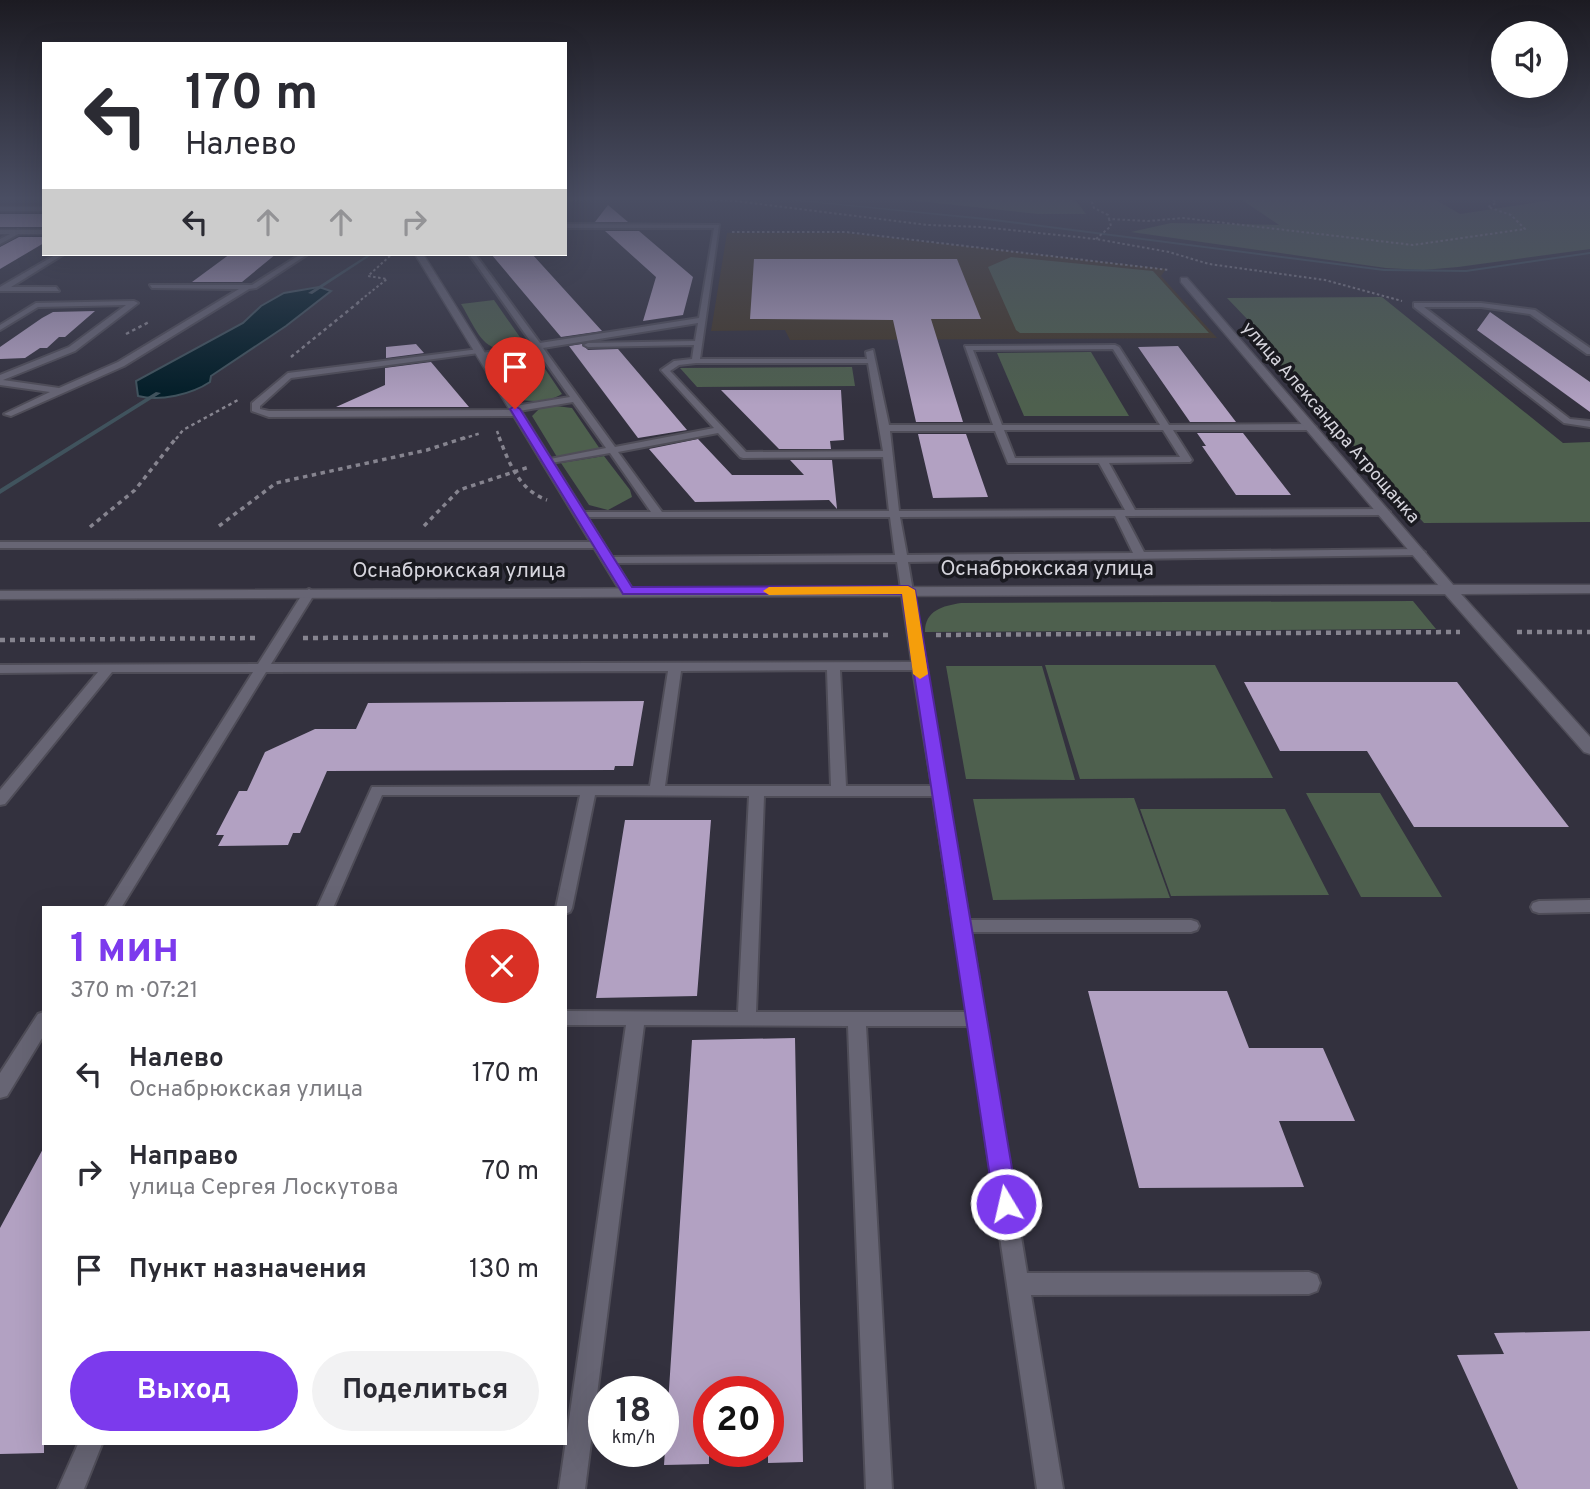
<!DOCTYPE html>
<html lang="ru">
<head>
<meta charset="utf-8">
<style>
	body { margin:0; font-family:Overpass,sans-serif; background:#f2f2f3; color:#2b2b33; height:100vh; display:flex; flex-direction:column; font-size:26px; white-space:nowrap }
	* { box-sizing:border-box; margin:0 }
	p { font-size:23px; color:#7c7c81 }
	.icon { flex:none; width:38px; height:38px; fill:none; stroke:currentColor; stroke-width:2; stroke-linecap:round; stroke-linejoin:round }
	.map { position:relative; flex:1; overflow:hidden }
	.sheet { position:absolute; left:42px; top:906px; width:525px; height:539px; display:flex; flex-direction:column; background:#fff; border-radius:0px; box-shadow:0 7px 28px #0002 }
	.sheet>* { flex:none }
	.guide { position:absolute; left:42px; top:42px; width:525px; height:214px; border-radius:0px; box-shadow:0 7px 28px #0002; background:#fff; color:#2b2b33; overflow:hidden }
	.buttons { position:absolute; left:1491px; top:21px; display:grid; gap:14px }
	.buttons a { display:grid; place-items:center; width:77px; height:77px; border-radius:50%; background:#fff; box-shadow:0 7px 28px #0002; font-size:35px }
	.speed { position:absolute; left:588px; top:1376px; display:flex; gap:14px; font-size:35px; font-weight:700; text-align:center }
	.speed>* { display:grid; place-content:center; width:91px; height:91px; border-radius:50%; background:#fff; box-shadow:0 7px 28px #0002; line-height:1 }
	.speed small { font-size:18px; font-weight:400 }
	.speed .limit { border:10px solid #d22; background:#fff; color:#111 }
	.pin { position:absolute; display:grid; place-items:center; width:60px; height:60px; color:#fff; margin:-72px -30px; border-radius:50% 50% 50% 0; rotate:-45deg; box-shadow:0 0 7px #0007 }
	.pin .icon { rotate:45deg }
	.me { position:absolute; width:77px; margin:-38px; rotate:351deg; stroke-linejoin:round; filter:drop-shadow(0 0 5px #0008) }
	.turn { display:flex; align-items:center; gap:24px; height:147px; padding:0 28px; font-size:32px }
	.turn .icon { width:91px; height:91px; stroke-width:2.5 }
	.turn b { display:block; font-size:49px; line-height:60px }
	.lanes { display:flex; align-items:center; height:66px; padding:0 28px; background:#0003; justify-content:center; gap:35px; direction:ltr }
	.lanes .off { opacity:.35 }
	.round { display:grid; place-items:center; flex:none; width:74px; height:74px; border-radius:37px; background:#f2f2f3 }
	.summary { display:flex; align-items:center; justify-content:space-between; height:119px; padding:0 28px }
	h1 { font-size:42px; font-weight:700; line-height:52px; color:#7c3aed }
	.button { display:flex; gap:14px; margin-top:auto; padding:14px 28px }
	.button a { flex:1; height:80px; border-radius:42px; background:#7c3aed; color:#fff; font-size:28px; font-weight:700; line-height:80px; text-align:center }
	.button a+a { background:#f2f2f3; color:#2b2b33 }
	ul { padding:0; list-style:none }
	li { display:flex; align-items:center; gap:21px; height:98px; padding:0 28px }
	li div { flex:1 }
	li b { display:block; font-size:26px }
	li em { font-style:normal }
	.map>svg:first-child { display:block }
</style>
</head>
<body>
<div class="map">
<svg width="1590" height="1489" viewBox="0 0 1590 1489">
	<rect width="100%" height="100%" fill="#33313e"/>
	<path fill="#433829" d="M727,233H846L1166,269L1161,276L1217,338L790,340L785,330L711,331Z"/>
	<path fill="#4e604e" d="M880,197H1073L1086,214H1038Z
		M1238,197H1431L1460,214L1573,197H1590V249L1458,267L1423,270L1386,268L1131,232L1171,223L1279,225Z
		M1011,257L1153,271L1209,333H1020L1016,330L988,267Z
		M1382,297L1563,443L1590,442V522L1424,523L1247,328L1249,321L1227,298Z
		M494,300L524,343C485,362 478,332 461,304Z
		M512,352L535,354L562,394C549,402 536,402 521,400L496,361L501,354Z
		M1091,352L1129,416H1024L997,353Z
		M852,367L855,386L697,387L680,368Z
		M556,406L572,408L600,449L557,457L532,416L539,409Z
		M604,456L630,490L632,497L608,510L589,505L561,463Z
		M1413,601L1436,629L925,632C925,610 943,606 961,603Z
		M1045,665H1215L1273,778L1080,779Z
		M946,666H1042L1075,780L966,779Z
		M1306,793H1380L1442,897H1361Z
		M1134,798L1170,898L993,900L973,799Z
		M1140,809H1285L1329,895L1171,896Z"/>
	<path fill="#001c26" stroke="#40535d" stroke-width="2" d="M319,287L331,291L286,326L211,376L210,382C192,394 160,402 138,396L136,381L243,323L261,306L284,293Z"/>
	<g fill="none" stroke-linecap="round" stroke-linejoin="round">
		<path fill="#40535d" fill-rule="evenodd" d="M768,197L986,218L1384,269L1466,270L1590,252V254L1466,272L1384,271L986,220L769,198Z
			M369,254H373L312,294L308,293Z
			M156,392L161,393L0,494V489Z"/>
	</g>
	<path fill="#b2a1c2" d="M608,205L628,222H595Z
		M0,214H44V227H0Z
		M605,231H639L693,277L683,315L643,321L656,277Z
		M19,237H44V243L0,269V247Z
		M230,254H276L242,282H192Z
		M491,254H532L602,331L561,337Z
		M754,259H957L981,319H931L963,422H916L893,320L750,319Z
		M95,311L65,337H59L47,348H40L25,358L0,359V347L42,318L53,312Z
		M1490,312L1590,382V412L1477,330Z
		M416,344L424,353L386,358V347Z
		M582,344L588,350L618,349L687,430L638,438L569,346Z
		M1178,346L1236,422H1190L1138,347Z
		M431,362L469,407H336L385,385V368Z
		M721,390H841L844,440L830,441L831,449H779Z
		M1197,433H1243L1291,495H1236L1202,446H1206Z
		M918,434H966L988,497L933,498Z
		M698,439L732,475H804L790,460H832L837,509L829,500L695,502L649,449Z
		M1244,682H1457L1569,827H1414L1367,751H1280Z
		M644,701L633,766H615L614,770L327,771L300,833H293L288,845L218,846L224,835H216L239,791H247L265,752L315,729H356L368,703Z
		M625,820H711L697,996L596,998Z
		M1088,991H1227L1249,1048H1323L1355,1121H1279L1304,1187L1139,1188Z
		M795,1038L803,1462L768,1463V1391H709V1464L664,1465L692,1040Z
		M44,1147V1453L0,1454V1228Z
		M1590,1331V1489H1518L1457,1355L1504,1354L1494,1333Z"/>
	<g fill="none" stroke-linecap="round" stroke-linejoin="round">
		<defs>
			<path id="service" d="M565,224L719,225L700,359H867L866,352L873,350L889,425H993L965,346L1115,345L1119,347L1169,425L1311,424L1316,427L1311,430H1173L1192,460L1190,462L1109,463L1135,510L1385,509L1390,512L1385,515L1125,516L1144,552L1419,549L1425,552L1419,555L908,562L969,920H1191L1197,922L1199,926L1197,930L1191,932H971L1027,1273L1309,1272L1317,1275L1320,1283L1317,1291L1309,1294L1031,1295L1063,1489H1037L969,1026H866L892,1489H866L848,1026L644,1025L585,1489H559L626,1025H565V1011L738,1012L749,796L595,795L572,908L570,912L565,914V908H556L580,795H382L333,908H317L372,787L650,786L668,671L266,672L121,908H105L253,672H112L5,804L0,805V790L98,672L0,673V665L258,664L303,593L309,589L315,593L271,664L912,662L897,562L608,563L602,560L608,557L895,555L890,517H577V513L581,512H651L610,453L545,464V460L606,448L573,402L519,411L521,413L517,416L269,417L252,411V403L288,373L479,349H482V353L533,345L469,254H475L540,343L699,318L714,228H565ZM698,323L695,341L588,343L584,345L588,347L694,345L692,359L674,361L661,370L714,428L615,447L543,348ZM536,349L570,397L515,406L512,407L511,410L269,411L260,409V406L291,378L479,353V357H482ZM1113,349L1160,425H1002L973,350ZM696,363H868L883,451L746,452L670,371L679,365ZM1004,430H1163L1180,457L1015,458ZM890,431H995L1008,463H1099L1125,510L899,511ZM718,433L740,457L743,458L883,457L889,511L662,512L618,452ZM1115,516L1133,553L907,555L900,517ZM827,670L831,786H665L681,671ZM840,670H913L932,786H846ZM764,796H933L967,1012H756Z
				M18,230L20,233L0,244V239Z
				M57,254H64L11,287H56L59,291H0V287Z
				M301,254H308L256,288L249,289L124,366L11,416L4,414L50,392L0,385V375L69,347L126,305L38,307L0,330V325L36,303L134,301L138,303L75,351L3,380L59,388L118,362L239,289L152,288L150,285H252Z
				M1414,303H1481L1535,310L1590,348V354H1587L1530,314L1481,307H1424L1570,419L1590,421V427L1564,423L1414,307Z
				M0,542H599L604,545L599,548H0Z
				M1590,900V912L1539,913L1533,911L1531,907L1533,903L1539,901Z
				M44,1012V1035L7,1096L0,1098V1073L38,1014Z
				M78,1444H102L84,1489H58Z"/>
			<path id="minor" d="M0,207H44V211H0Z
				M0,230H44V234H0Z
				M415,254H423L634,591L632,594L627,595L620,591Z
				M1181,278H1187L1454,586L1456,589L1454,592H1444L1181,282Z"/>
			<path id="tertiary" d="M1449,585H1590V593L1461,594L1590,737V754L1584,752L1445,594L0,599V591Z"/>
		</defs>
		<use href="#service" stroke="#4f4d58" stroke-width="4"/>
		<use href="#minor" stroke="#4f4d58" stroke-width="3"/>
		<use href="#tertiary" stroke="#4f4d58" stroke-width="3"/>
		<path stroke="#86848f" stroke-width="2" stroke-dasharray="2.5 2.5" stroke-linecap="butt" d="M660,197L735,201L928,225L982,227L1096,239L1169,252L1209,264L1325,280L1402,301
			M1090,197L1094,208L1108,215L1109,219L1148,221L1183,218L1413,245L1525,229L1511,215L1488,207L1496,203L1491,197
			M565,200L659,197
			M732,232H846L1169,270
			M1096,239L1111,226L1109,219
			M357,303L387,279L368,276L392,254"/>
		<path stroke="#86848f" stroke-width="2.5" stroke-dasharray="3.5 3.5" stroke-linecap="butt" d="M126,334L149,322
			M291,357L359,302
			M497,431L500,439
			M176,439L183,430L238,400
			M462,439L481,433"/>
		<path stroke="#86848f" stroke-width="3.5" stroke-dasharray="4.5 4.5" stroke-linecap="butt" d="M499,437C509,463 519,490 547,500
			M219,526L276,483L427,450L467,437
			M424,526L459,490L529,467
			M90,527L135,490L177,437"/>
		<path stroke="#86848f" stroke-width="4.5" stroke-dasharray="5 5" stroke-linecap="butt" d="M1517,632H1590
			M936,635L1460,632
			M303,638L893,635
			M0,640L256,638"/>
		<use href="#service" fill="#676574" fill-rule="evenodd"/>
		<use href="#minor" fill="#676574" fill-rule="evenodd"/>
		<use href="#tertiary" fill="#676574" fill-rule="evenodd"/>
	</g>
	<linearGradient id="sky" x2="0" y2="1"><stop stop-color="#1c1b22"/><stop offset="0.49" stop-color="#4a4e63"/><stop offset="1" stop-color="#4a4e63" stop-opacity="0"/></linearGradient>
	<rect width="1590" height="405" fill="url(#sky)"/>
	<path fill="#7c3aed" stroke="#51269a" stroke-width="2" d="M515,406L520,409L632,587L908,586L915,590L1018,1204L1015,1212L1006,1216L998,1212L994,1204L902,594H623L510,409Z"/>
	<path fill="#f59e0b" d="M908,586L915,590L928,674L920,679L913,674L902,594L769,595L763,591L769,587Z"/>
	<g text-anchor="middle" dominant-baseline="central" stroke-width="7" stroke-linejoin="round" paint-order="stroke">
		<g font-size="18" fill="#d5d4dc" stroke="#1a1a20">
			<text transform="translate(1330 423) rotate(49)">улица Александра Атрощанка</text>
		</g>
		<g font-size="21" fill="#d5d4dc" stroke="#1a1a20">
			<text x="1047" y="569">Оснабрюкская улица</text>
			<text x="459" y="571">Оснабрюкская улица</text>
		</g>
	</g>
</svg>
<div class="buttons">
<a><svg class="icon" aria-label="sound" viewBox="0 0 24 24"><path d="M4 9h4l5-4v14l-5-4H4zM17 9q2 3 0 6"/></svg></a>
</div>
<div class="speed"><div>18<small>km/h</small></div><div class="limit">20</div></div>
<div class="pin" style="left:515px;top:409px;background:#d93025"><svg class="icon" aria-label="arrive" viewBox="0 0 24 24"><path d="M6 21V4h12l-3 4 3 4H6"/></svg></div>
<svg class="me" style="left:1006px;top:1204px" viewBox="-20 -20 40 40"><circle r="17" fill="#7c3aed" stroke="#fff" stroke-width="3"/><path d="M0-11L8 9 0 5-8 9z" fill="#fff"/></svg>
<div class="guide">
<div class="turn"><svg class="icon" aria-label="left" viewBox="0 0 24 24"><path d="M17 20v-9H6M10 6l-5 5 5 5"/></svg><div><b>170 m</b>Налево</div></div>
<div class="lanes"><svg class="icon" aria-label="left" viewBox="0 0 24 24"><path d="M17 20v-9H6M10 6l-5 5 5 5"/></svg><svg class="icon off" aria-label="ahead" viewBox="0 0 24 24"><path d="M12 20V5M6 11l6-6 6 6"/></svg><svg class="icon off" aria-label="ahead" viewBox="0 0 24 24"><path d="M12 20V5M6 11l6-6 6 6"/></svg><svg class="icon off" aria-label="right" viewBox="0 0 24 24"><path d="M7 20v-9h11M14 6l5 5-5 5"/></svg></div>
</div>
<section class="sheet">
<div class="summary"><div><h1>1 мин</h1><p>370 m · 07:21</p></div><a class="round" style="background:#d93025;color:#fff"><svg class="icon" aria-label="close" viewBox="0 0 24 24"><path d="M6 6l12 12M18 6L6 18"/></svg></a></div>
<ul>
<li><svg class="icon" aria-label="left" viewBox="0 0 24 24"><path d="M17 20v-9H6M10 6l-5 5 5 5"/></svg><div><b>Налево</b><p>Оснабрюкская улица</p></div><em>170 m</em></li>
<li><svg class="icon" aria-label="right" viewBox="0 0 24 24"><path d="M7 20v-9h11M14 6l5 5-5 5"/></svg><div><b>Направо</b><p>улица Сергея Лоскутова</p></div><em>70 m</em></li>
<li><svg class="icon" aria-label="arrive" viewBox="0 0 24 24"><path d="M6 21V4h12l-3 4 3 4H6"/></svg><div><b>Пункт назначения</b></div><em>130 m</em></li>
</ul>
<div class="button"><a>Выход</a><a>Поделиться</a></div>
</section>
</div>
</body>
</html>
